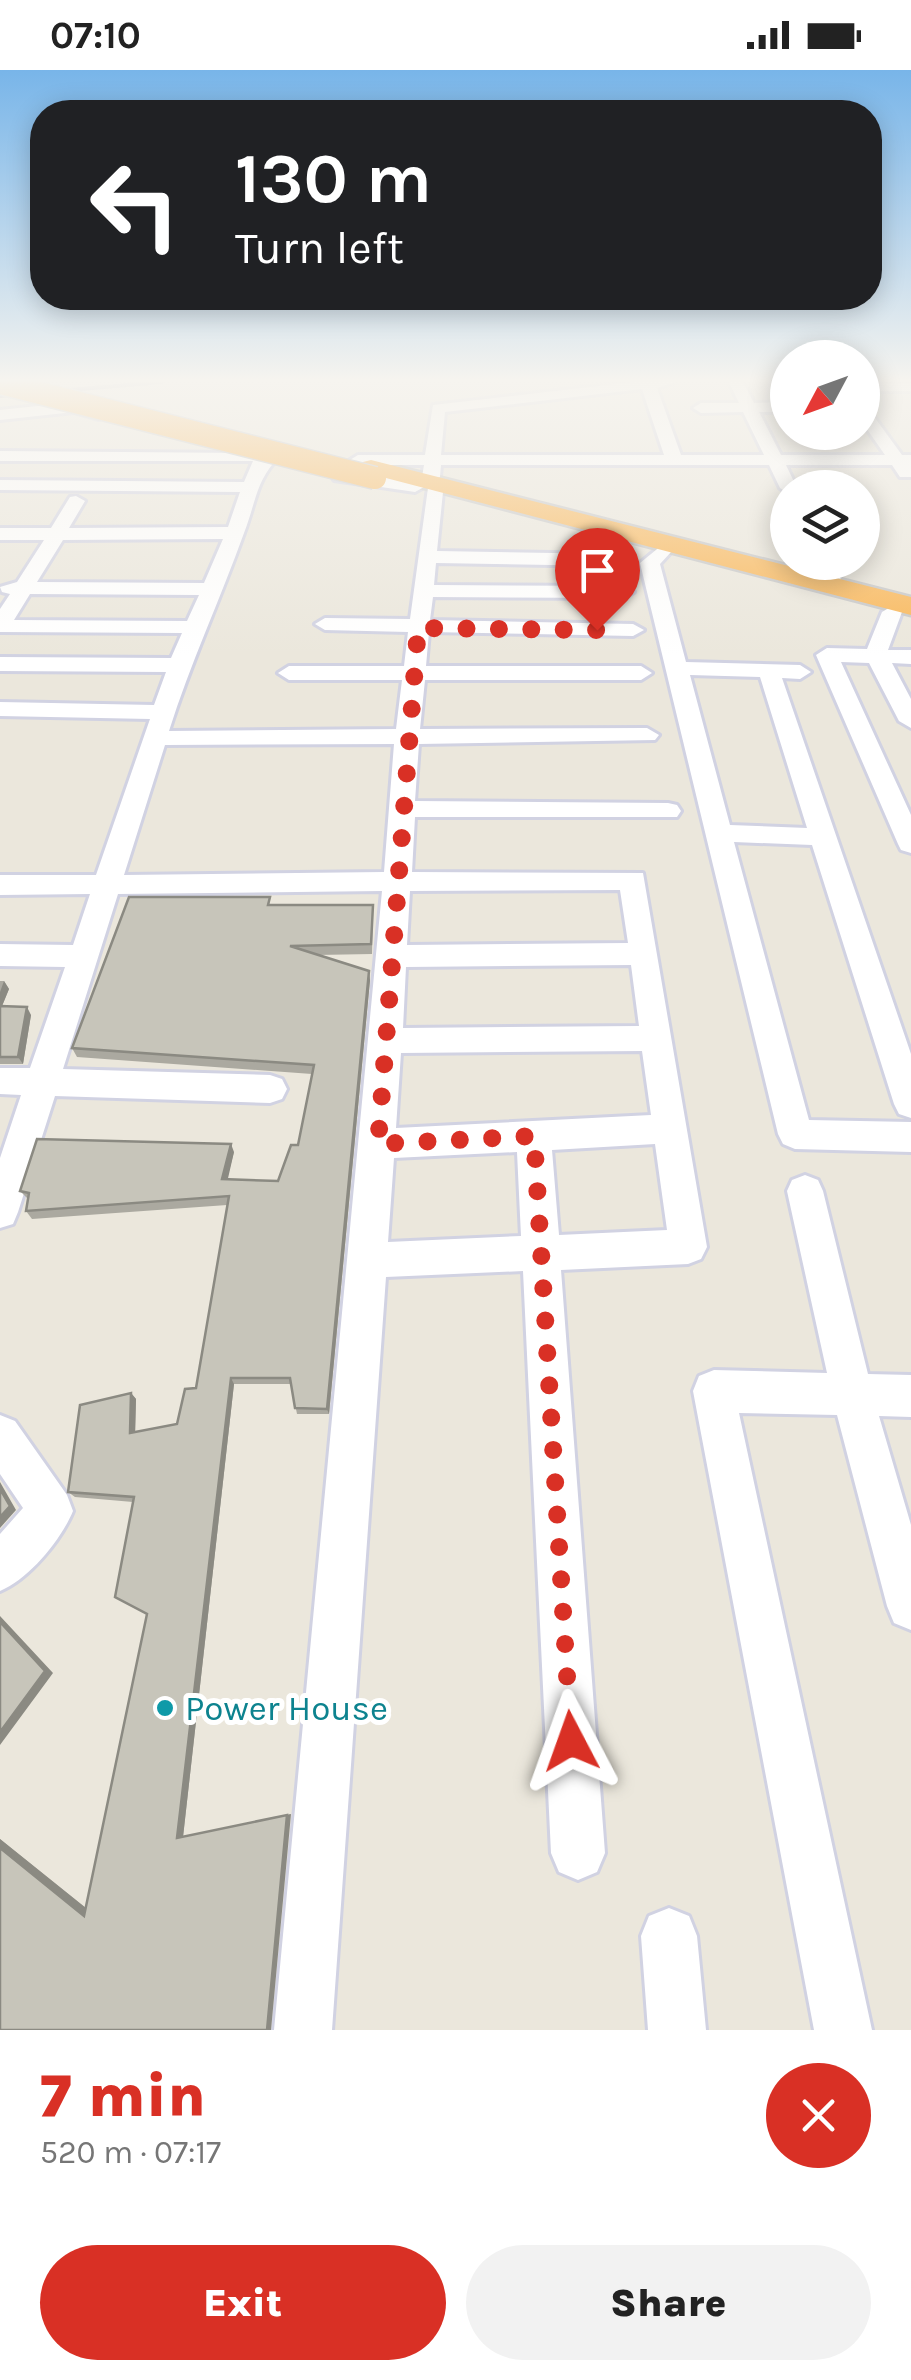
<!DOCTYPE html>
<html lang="en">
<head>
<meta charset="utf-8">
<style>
	body { margin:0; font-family:Karla,sans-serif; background:#f2f2f2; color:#222; height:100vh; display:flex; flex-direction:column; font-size:38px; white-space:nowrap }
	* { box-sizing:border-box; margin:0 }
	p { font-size:32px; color:#767676 }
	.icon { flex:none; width:55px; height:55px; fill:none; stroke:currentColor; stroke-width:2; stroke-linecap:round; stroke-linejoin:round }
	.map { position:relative; height:1960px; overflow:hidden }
	.panel { display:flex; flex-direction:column; background:#fff; flex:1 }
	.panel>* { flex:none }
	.top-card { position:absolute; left:30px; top:30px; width:852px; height:210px; border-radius:40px; box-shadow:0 5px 25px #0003; background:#202124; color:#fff; overflow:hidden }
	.needle { width:65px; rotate:229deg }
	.tools { position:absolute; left:770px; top:270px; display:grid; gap:20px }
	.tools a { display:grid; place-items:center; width:110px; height:110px; border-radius:50%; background:#fff; box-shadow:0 5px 25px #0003; font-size:50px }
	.pin { position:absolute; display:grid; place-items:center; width:85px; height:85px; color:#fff; margin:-102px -42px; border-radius:50% 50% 50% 0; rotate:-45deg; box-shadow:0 0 10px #0007 }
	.pin .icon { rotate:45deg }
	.me { position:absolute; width:110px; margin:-55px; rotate:356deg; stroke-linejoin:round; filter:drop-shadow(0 0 8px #0008) }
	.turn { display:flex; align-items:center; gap:35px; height:210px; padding:0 40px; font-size:45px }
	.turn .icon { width:130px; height:130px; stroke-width:2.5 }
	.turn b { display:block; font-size:70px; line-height:85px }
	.round { display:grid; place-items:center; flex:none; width:105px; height:105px; border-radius:52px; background:#f2f2f2 }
	.summary { display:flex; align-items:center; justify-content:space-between; height:170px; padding:0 40px }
	h1 { font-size:60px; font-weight:800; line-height:75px; color:#d93025 }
	.cta { display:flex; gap:20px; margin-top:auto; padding:20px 40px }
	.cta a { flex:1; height:115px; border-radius:60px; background:#d93025; color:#fff; font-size:40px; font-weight:800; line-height:115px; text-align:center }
	.cta a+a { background:#f2f2f2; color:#222 }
	.status { display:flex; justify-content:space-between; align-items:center; height:70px; padding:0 50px; background:#fff; direction:ltr }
	.status svg { height:28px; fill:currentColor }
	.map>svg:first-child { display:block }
</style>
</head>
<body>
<div class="status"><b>07:10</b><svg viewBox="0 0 49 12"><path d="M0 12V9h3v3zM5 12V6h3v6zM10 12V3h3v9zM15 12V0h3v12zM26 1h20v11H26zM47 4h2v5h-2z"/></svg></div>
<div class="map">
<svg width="911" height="1960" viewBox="0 0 911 1960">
	<rect width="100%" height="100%" fill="#ebe7dc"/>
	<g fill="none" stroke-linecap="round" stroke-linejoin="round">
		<defs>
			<path id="minor" d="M633,312H675L657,318L681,385H764L743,342L701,343L693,338L701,333H739L729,312H743L754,333L788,332V342H759L781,385H885L862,352V336L867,337L902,385H911V407H900L892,395H786L797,418H788V423L780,418L769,395H441L440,407L431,412L422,407L424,395H358L350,390L358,385H425L433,335ZM642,319L664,385H441L445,342Z
				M862,313H911V321H862Z
				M75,332L107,344L99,349L74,342L0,350V340Z
				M257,379L279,387C256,410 256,432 244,463C220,530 190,594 169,661L396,659L402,610H289L278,603L289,596H404L408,562L325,560L315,554L325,548L410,549L428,418L443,422L437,481L612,484L622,490L612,496L436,493L434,515L624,516L634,522L624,528L433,527L430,550L633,554L644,560L633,566L429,562L426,596H641L652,603L641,610H425L420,659L647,658L659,665L655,670L419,674L415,731L668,733L677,735L681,741L677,747H415L412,802L643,803L707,1177L701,1189L688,1194L561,1200L605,1783L597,1802L578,1810L559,1802L551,1783L523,1201L386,1207L332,1960H274L382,821L118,824L63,999L270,1005L282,1009L287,1019L282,1029L270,1033L55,1026L18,1142L13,1154L0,1158V1088L21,1025L0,1024V998H30L65,897L0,896V874L73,875L90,824L0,825V805H96L150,649L0,646V632L154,635L166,602L0,601V587L171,588L182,563L0,562V539L10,524L2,522L0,517L17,512L44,470H0V458H51L70,427L76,426L85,431L69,458L228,457L240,422L0,420V410L244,412L253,391H0V381L244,383ZM223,469L204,513L37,512L63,470ZM30,524L199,525L187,551L14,550ZM394,674L384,802L124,805L165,675ZM620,820L628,873L407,875L410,821ZM631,895L639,956L403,958L406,897ZM642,981L651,1045L396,1058L401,983ZM655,1074L667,1160L559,1165L552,1080ZM517,1082L521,1166L388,1172L394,1088Z
				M340,401L415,412L424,417L415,422L334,410L332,406Z
				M662,475L672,481L660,494L686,592L800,595L811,602L800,609L782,608L911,984V1048L899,1044L894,1034L812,775L734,772L809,1050L911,1052V1082L795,1079L783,1074L778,1064L640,493ZM690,605L760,607L807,758L730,755Z
				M814,492H833L844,516L841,520H827Z
				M892,536L902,542L888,580H911V594L892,593L911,629V658L899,651L869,593L841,592L911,745V783L901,780L898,774L816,585L827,578L867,579L882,542Z
				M805,1105L818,1110L823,1121L868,1304L911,1305V1347L879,1346L911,1455V1560L894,1553L887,1536L837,1345L739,1343L872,1960H814L693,1321L699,1306L714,1300L827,1303L787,1121L792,1110Z
				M0,1345L15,1351L67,1425L73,1441C61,1470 29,1509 0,1521V1464L23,1438L0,1404Z
				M669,1838L689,1846L697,1866L706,1960H648L641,1866L649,1846Z"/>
			<path id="highway" d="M371,390L911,527V545L363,402L359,397L363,392Z"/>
		</defs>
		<use href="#minor" stroke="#d1d2e2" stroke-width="6"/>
		<use href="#highway" stroke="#c7c7c7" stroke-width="5"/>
		<use href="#minor" fill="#fff" fill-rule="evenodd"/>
		<use href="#highway" fill="#f9b759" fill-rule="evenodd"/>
		<path stroke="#9f9fb3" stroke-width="4" d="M0,326L162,312"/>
		<defs>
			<path id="highway-bridge" d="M0,313L375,408"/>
		</defs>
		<use href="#highway-bridge" stroke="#c7c7c7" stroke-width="25" stroke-linecap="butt"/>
		<use href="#highway-bridge" stroke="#f9b759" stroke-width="22"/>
	</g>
	<path fill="#aba9a0" d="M271,835H373L372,884L317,885L370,910L329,1344H297L291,1314H234L183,1767L291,1744L0,1960V1769L86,1838L147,1544L133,1432L75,1427L68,1422L131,1323L136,1329L135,1362L177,1354L196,1318L227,1135L32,1149L26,1141L28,1129L20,1121L234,1082L227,1109L278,1111L298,1075L312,1004L77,987L72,978Z
		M0,911H4L9,919L2,936L31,945L23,994H0Z"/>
	<path fill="#8b8a82" d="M369,901L370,910L329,1344L327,1339Z
		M4,911L9,919L0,941V922Z
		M27,937L31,945L23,994L18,987Z
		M231,1074L234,1082L226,1117L222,1109Z
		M231,1308L234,1314L183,1767L177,1768Z
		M131,1323L136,1329L135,1368L130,1363Z
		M0,1412L16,1440L0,1458Z
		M0,1546L53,1603L0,1675Z
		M291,1744L271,1960H267L287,1745Z
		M0,1769L92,1843L84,1846L0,1778Z"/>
	<path fill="#c7c5ba" stroke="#8b8a82" stroke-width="2.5" d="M129,827H270L268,835H373L371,874L290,876L369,901L327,1339L295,1338L290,1308H231L177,1768L287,1745L267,1960H0V1778L84,1846L147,1544L115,1527L134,1427L68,1422L80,1335L131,1323L130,1363L177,1354L185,1319L196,1318L229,1126L26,1141L29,1123L20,1121L37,1069L231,1074L222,1109L278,1111L291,1075H298L314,995L72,978Z
		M0,936L27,937L18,987H0Z
		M0,1419L10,1436L0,1447Z
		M0,1552L45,1601L0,1662Z"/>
	<linearGradient id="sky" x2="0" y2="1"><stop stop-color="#78b5e9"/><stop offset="0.53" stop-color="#f6f4ef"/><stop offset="1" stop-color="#f6f4ef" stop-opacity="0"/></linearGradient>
	<rect width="911" height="586" fill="url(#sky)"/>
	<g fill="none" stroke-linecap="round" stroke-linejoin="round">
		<path stroke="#d93025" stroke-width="18" stroke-dasharray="0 32.4" d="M571,1671L534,1066L378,1074L418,558L597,560"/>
	</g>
	<circle fill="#0f9aa8" stroke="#fff" stroke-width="4" cx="165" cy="1638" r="10"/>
	<g text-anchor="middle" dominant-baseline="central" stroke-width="10" stroke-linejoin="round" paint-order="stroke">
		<g font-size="35" fill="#0d838f" stroke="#fff" text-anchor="start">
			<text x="185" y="1638">Power House</text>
		</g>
	</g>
</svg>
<div class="tools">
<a><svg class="needle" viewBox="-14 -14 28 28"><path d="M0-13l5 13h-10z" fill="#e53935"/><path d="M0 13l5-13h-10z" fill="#767676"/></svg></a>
<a><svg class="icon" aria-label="layers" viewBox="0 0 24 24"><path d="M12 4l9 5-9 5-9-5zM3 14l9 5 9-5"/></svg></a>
</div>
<div class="pin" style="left:597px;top:560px;background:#d93025"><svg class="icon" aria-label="arrive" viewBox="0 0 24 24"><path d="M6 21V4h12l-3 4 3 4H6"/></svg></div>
<svg class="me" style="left:571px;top:1671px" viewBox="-20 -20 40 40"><path d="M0-17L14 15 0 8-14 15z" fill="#d93025" stroke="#fff" stroke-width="4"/></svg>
<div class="top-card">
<div class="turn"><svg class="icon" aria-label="left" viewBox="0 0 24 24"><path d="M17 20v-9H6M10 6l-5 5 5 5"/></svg><div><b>130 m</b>Turn left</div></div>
</div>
</div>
<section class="panel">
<div class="summary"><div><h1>7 min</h1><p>520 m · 07:17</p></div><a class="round" style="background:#d93025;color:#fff"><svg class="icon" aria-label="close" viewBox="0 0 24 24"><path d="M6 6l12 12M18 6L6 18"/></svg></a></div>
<div class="cta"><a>Exit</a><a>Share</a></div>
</section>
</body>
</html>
